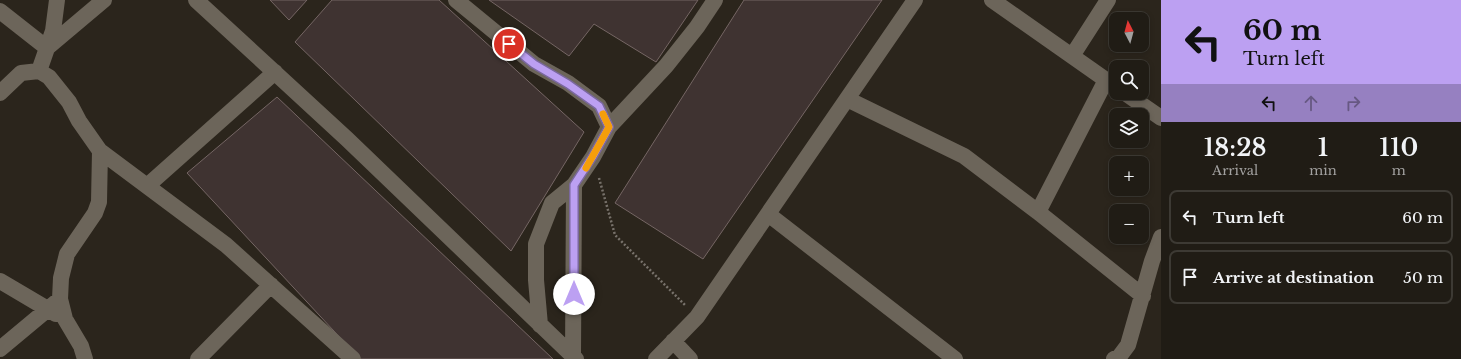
<!DOCTYPE html>
<html lang="en">
<head>
<meta charset="utf-8">
<style>
	body { margin:0; font-family:"Libre Baskerville",serif; background:#28251e; color:#f1f3f6; height:100vh; display:flex; flex-direction:column; font-size:15px; white-space:nowrap }
	* { box-sizing:border-box; margin:0 }
	p { font-size:13px; color:#a2a1a0 }
	.icon { flex:none; width:22px; height:22px; fill:none; stroke:currentColor; stroke-width:2; stroke-linecap:round; stroke-linejoin:round }
	.map { position:relative; flex:1; overflow:hidden }
	.side { display:flex; flex-direction:column; background:#201c15; width:300px }
	.side>* { flex:none }
	.guide { background:#bca0f2; color:#111; overflow:hidden }
	.needle { width:26px; rotate:354deg }
	.buttons { position:absolute; left:1109px; top:12px; display:grid; gap:8px }
	.buttons a { display:grid; place-items:center; width:40px; height:40px; border-radius:8px; background:#201c15; box-shadow:0 2px 6px #0003,0 0 0 1px #3d3a34; font-size:20px }
	.pin { position:absolute; display:grid; place-items:center; width:34px; height:34px; color:#fff; margin:-17px; border:2px solid #fff; border-radius:50%; box-shadow:0 1px 4px #0007 }
	.me { position:absolute; width:44px; margin:-22px; rotate:0deg; stroke-linejoin:round; filter:drop-shadow(0 0 3px #0008) }
	.turn { display:flex; align-items:center; gap:14px; height:84px; padding:0 16px; font-size:18px }
	.turn .icon { width:52px; height:52px; stroke-width:2.5 }
	.turn b { display:block; font-size:28px; line-height:34px }
	.lanes { display:flex; align-items:center; height:38px; padding:0 16px; background:#0003; justify-content:center; gap:20px; direction:ltr }
	.lanes .off { opacity:.35 }
	.eta { display:flex; justify-content:space-evenly; align-items:center; height:68px; text-align:center }
	.eta b { font-size:24px; font-weight:600; line-height:28px }
	ul { padding:0; list-style:none }
	li { display:flex; align-items:center; gap:12px; height:54px; margin:0 8px 6px; padding:0 8px; border:2px solid #3d3a34; border-radius:8px }
	li div { flex:1 }
	li b { display:block; font-size:15px }
	li em { font-style:normal }
	main { display:flex; flex:1; min-height:0 }
	.map>svg:first-child { display:block }
</style>
</head>
<body>
<main>
<div class="map">
<svg width="1161" height="359" viewBox="0 0 1161 359">
	<rect width="100%" height="100%" fill="#2b251c"/>
	<path fill="#3f3331" stroke="#756664" d="M270,0H307L289,20Z
		M332,0H439L584,132L511,251L295,42Z
		M489,0H698L656,62L594,24L569,56Z
		M744,0H882L703,259L615,203Z
		M277,97L553,359H360L187,173Z"/>
	<g fill="none" stroke-linecap="round" stroke-linejoin="round">
		<path stroke="#77716a" stroke-width="2.5" stroke-dasharray="2 2" stroke-linecap="butt" d="M599,178L615,235L686,306"/>
		<path stroke="#6c655a" stroke-width="16" d="M196,0L347,139L576,359
			M456,0L534,64L568,83L599,106L609,127L593,157L574,185L552,203L536,244V280L540,325
			M992,0L1116,87
			M0,11L47,48L104,0
			M1072,56L1108,0
			M39,71L53,31L57,0
			M0,93L21,73L39,71L49,77L69,102L79,121L100,151L99,202L95,213L67,254L61,278L60,299L65,319L81,346L85,359
			M1125,93L1161,118
			M847,99L964,156L1038,212L1143,296
			M609,127L666,66L697,27L715,0
			M100,151L226,245L353,359
			M147,186L275,72
			M1038,212L1106,80
			M768,214L955,359
			M0,281L56,314
			M673,341L690,359
			M0,349L60,299
			M573,356L574,185
			M198,359L271,285
			M656,359L697,317L915,0
			M1114,359L1119,357L1128,345L1152,261L1161,237"/>
	</g>
	<g fill="none" stroke-linecap="round" stroke-linejoin="round">
		<defs>
			<path id="route" d="M509,44L534,64L568,84L599,106L609,127L593,156L574,185V294"/>
		</defs>
		<use href="#route" stroke="#7a689d" stroke-width="10"/>
		<use href="#route" stroke="#bca0f2" stroke-width="7"/>
		<path stroke="#f59e0b" stroke-width="7" d="M586,168L609,127L603,114"/>
	</g>
</svg>
<div class="buttons">
<a><svg class="needle" viewBox="-14 -14 28 28"><path d="M0-13l5 13h-10z" fill="#e53935"/><path d="M0 13l5-13h-10z" fill="#a2a1a0"/></svg></a>
<a><svg class="icon" aria-label="search" viewBox="0 0 24 24"><circle cx="10" cy="10" r="6"/><path d="M15 15l6 6"/></svg></a>
<a><svg class="icon" aria-label="layers" viewBox="0 0 24 24"><path d="M12 4l9 5-9 5-9-5zM3 14l9 5 9-5"/></svg></a>
<a>+</a>
<a>−</a>
</div>
<div class="pin" style="left:509px;top:44px;background:#d93025"><svg class="icon" aria-label="arrive" viewBox="0 0 24 24"><path d="M6 21V4h12l-3 4 3 4H6"/></svg></div>
<svg class="me" style="left:574px;top:294px" viewBox="-20 -20 40 40"><circle r="19" fill="#fff"/><path d="M0-13L10 11 0 6-10 11z" fill="#bca0f2"/></svg>
</div>
<section class="side">
<div class="guide">
<div class="turn"><svg class="icon" aria-label="left" viewBox="0 0 24 24"><path d="M17 20v-9H6M10 6l-5 5 5 5"/></svg><div><b>60 m</b>Turn left</div></div>
<div class="lanes"><svg class="icon" aria-label="left" viewBox="0 0 24 24"><path d="M17 20v-9H6M10 6l-5 5 5 5"/></svg><svg class="icon off" aria-label="ahead" viewBox="0 0 24 24"><path d="M12 20V5M6 11l6-6 6 6"/></svg><svg class="icon off" aria-label="right" viewBox="0 0 24 24"><path d="M7 20v-9h11M14 6l5 5-5 5"/></svg></div>
</div>
<div class="eta">
<div><b>18:28</b><p>Arrival</p></div>
<div><b>1</b><p>min</p></div>
<div><b>110</b><p>m</p></div>
</div>
<ul>
<li><svg class="icon" aria-label="left" viewBox="0 0 24 24"><path d="M17 20v-9H6M10 6l-5 5 5 5"/></svg><div><b>Turn left</b></div><em>60 m</em></li>
<li><svg class="icon" aria-label="arrive" viewBox="0 0 24 24"><path d="M6 21V4h12l-3 4 3 4H6"/></svg><div><b>Arrive at destination</b></div><em>50 m</em></li>
</ul>
</section>
</main>
</body>
</html>
